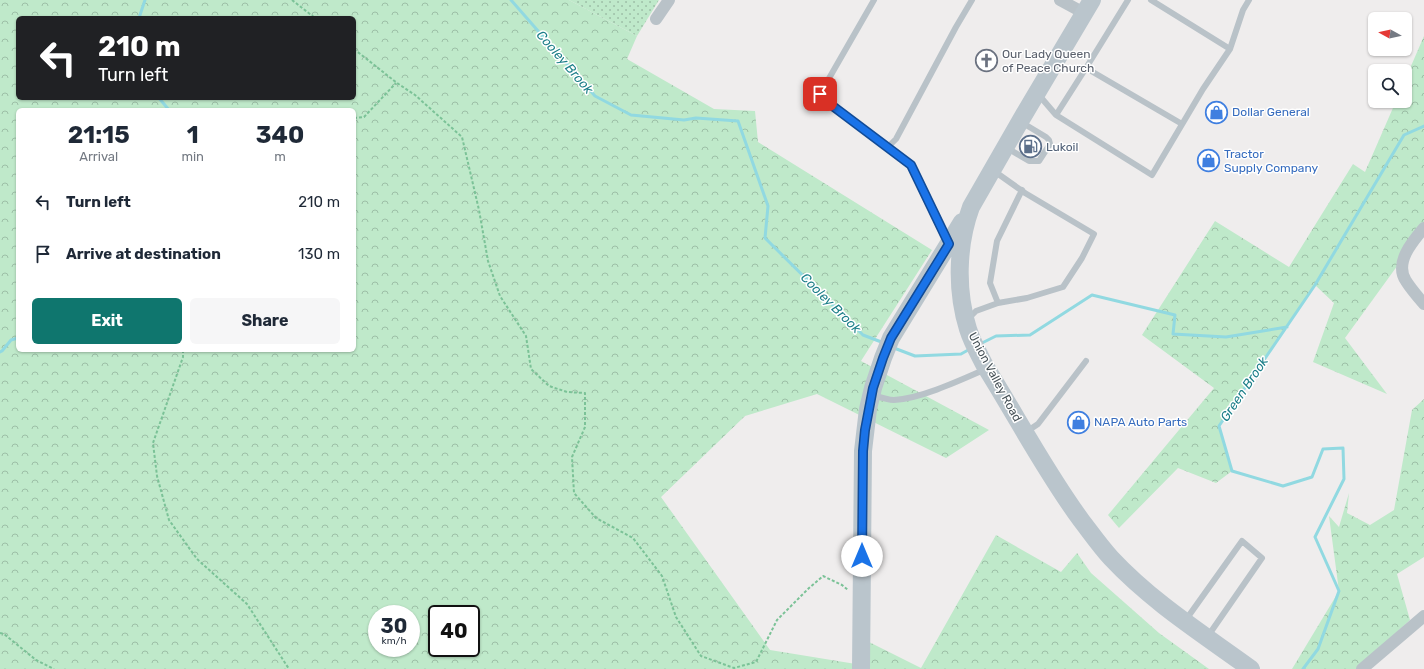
<!DOCTYPE html>
<html lang="en">
<head>
<meta charset="utf-8">
<style>
	body { margin:0; font-family:Rubik,sans-serif; background:#f6f6f7; color:#1f2937; height:100vh; display:flex; flex-direction:column; font-size:15px; white-space:nowrap }
	* { box-sizing:border-box; margin:0 }
	p { font-size:13px; color:#747a83 }
	.icon { flex:none; width:22px; height:22px; fill:none; stroke:currentColor; stroke-width:2; stroke-linecap:round; stroke-linejoin:round }
	.map { position:relative; flex:1; overflow:hidden }
	.details { position:absolute; left:16px; top:108px; width:340px; height:244px; display:flex; flex-direction:column; background:#fff; border-radius:6px; box-shadow:0 1px 3px #0004 }
	.details>* { flex:none }
	.guide { position:absolute; left:16px; top:16px; width:340px; height:84px; border-radius:6px; box-shadow:0 1px 3px #0004; background:#202124; color:#fff; overflow:hidden }
	.needle { width:26px; rotate:278deg }
	.buttons { position:absolute; left:1368px; top:12px; display:grid; gap:8px }
	.buttons a { display:grid; place-items:center; width:44px; height:44px; border-radius:6px; background:#fff; box-shadow:0 1px 3px #0004; font-size:20px }
	.speed { position:absolute; left:368px; top:605px; display:flex; gap:8px; font-size:20px; font-weight:700; text-align:center }
	.speed>* { display:grid; place-content:center; width:52px; height:52px; border-radius:50%; background:#fff; box-shadow:0 1px 3px #0004; line-height:1 }
	.speed small { font-size:10px; font-weight:400 }
	.speed .limit { border:2px solid #111; border-radius:6px; background:#fff; color:#111 }
	.pin { position:absolute; display:grid; place-items:center; width:34px; height:34px; color:#fff; margin:-17px; border-radius:8px; box-shadow:0 2px 6px #0006 }
	.me { position:absolute; width:44px; margin:-22px; rotate:0deg; stroke-linejoin:round; filter:drop-shadow(0 0 3px #0008) }
	.turn { display:flex; align-items:center; gap:14px; height:84px; padding:0 16px; font-size:18px }
	.turn .icon { width:52px; height:52px; stroke-width:2.5 }
	.turn b { display:block; font-size:28px; line-height:34px }
	.eta { display:flex; justify-content:space-evenly; align-items:center; height:68px; text-align:center }
	.eta b { font-size:24px; font-weight:700; line-height:28px }
	.cta { display:flex; gap:8px; margin-top:auto; padding:8px 16px }
	.cta a { flex:1; height:46px; border-radius:6px; background:#0f766e; color:#fff; font-size:16px; font-weight:700; line-height:46px; text-align:center }
	.cta a+a { background:#f6f6f7; color:#1f2937 }
	ul { padding:0; list-style:none }
	li { display:flex; align-items:center; gap:12px; height:52px; padding:0 16px }
	li div { flex:1 }
	li b { display:block; font-size:15px }
	li em { font-style:normal }
	.map>svg:first-child { display:block }
</style>
</head>
<body>
<div class="map">
<svg width="1424" height="669" viewBox="0 0 1424 669">
	<defs>
		<pattern id="forest-crowns" width="20" height="18" patternUnits="userSpaceOnUse"><rect width="20" height="18" fill="#bfe9ca"/><path d="M2 6a3 3 0 1 1 6 0M12 15a3 3 0 1 1 6 0" fill="none" stroke="#9dbfa7"/></pattern>
		<pattern id="park-dots" width="8" height="8" patternUnits="userSpaceOnUse"><rect width="8" height="8" fill="#bfe9ca"/><path d="M2 2h.1M6 6h.1" fill="none" stroke="#9dbfa7" stroke-width="1.8" stroke-linecap="round"/></pattern>
	</defs>
	<rect width="100%" height="100%" fill="#efeded"/>
	<path fill="url(#forest-crowns)" fill-rule="evenodd" d="M0,0H569L637,36L627,59L714,109L755,111L758,142L932,250L861,361L989,430L946,458L817,394L745,416L661,497L770,650L862,665L861,638L921,668L996,535L1061,572L1077,553L1091,573L1159,633L1209,669H0ZM18,18H354V98H18ZM18,110H354V350H18ZM377,614H411V648H377ZM437,614H471V648H437Z
		M1424,36V229L1345,338L1387,394L1313,362L1334,303L1315,285L1219,425L1232,471L1216,483L1178,468L1119,528L1108,515L1214,388L1142,335L1215,221L1289,267L1353,164L1365,172L1396,101H1405V80Z
		M1424,399V557L1397,574L1410,620L1356,669H1292L1339,591L1329,516L1339,527L1349,493L1347,513L1370,525L1394,510L1412,410Z"/>
	<path fill="url(#park-dots)" d="M569,0H659L637,36Z"/>
	<g fill="none" stroke-linecap="round" stroke-linejoin="round">
		<path stroke="#91d9e1" stroke-width="3" d="M511,0L595,96L631,115L684,120L696,118L738,121L768,206L765,238L863,335L884,343
			M139,18L145,0
			M159,98L169,110
			M980,344L996,336L1030,335L1092,295L1175,315L1173,334L1226,337L1287,327
			M894,348L915,356L961,354L970,349
			M0,352L2,351L11,340L18,338
			M1303,669L1318,649L1339,591L1315,537L1344,479L1343,448L1323,449L1312,477L1283,486L1232,471L1219,426L1315,285L1404,135L1424,126"/>
		<path stroke="#7bc297" stroke-width="2" stroke-dasharray="3 2" stroke-linecap="butt" d="M292,0L315,18
			M354,49L397,83L415,95L462,137L479,210L488,261L500,296L526,336L531,369L549,386L567,392L585,393V427L572,457L574,493L596,518L633,538L662,576L676,617L701,656L734,668L756,662L777,620L809,588L823,576L842,585L848,590
			M354,118L364,117L396,83
			M183,350V357L153,443L157,476L169,520L197,559L247,604L289,669
			M0,633L4,634L36,660L54,669"/>
		<path stroke="#b9c2c8" stroke-width="6" d="M874,0L820,94L826,101L911,165L947,241
			M1151,0L1230,49
			M1086,68L1182,124
			M1038,94L1056,115L1152,175L1203,89L1230,49L1243,10L1249,0
			M1056,115L1086,68L1128,0
			M887,148L896,139L956,27L972,0
			M1007,148L1029,161H1039L1050,144L1049,140L1046,137L1021,122
			M998,303L990,283L997,241L1022,190
			M968,319L976,311L998,303L1027,298L1063,287L1082,258L1094,234L1025,193L994,171
			M873,395C879,397 887,400 894,400C920,399 961,380 986,369
			M1026,432L1038,424L1086,361
			M1185,621L1242,541L1262,558L1208,636"/>
		<path stroke="#b9c2c8" stroke-width="12" d="M1060,0L1084,13
			M656,19L669,0
			M1424,228C1412,242 1394,263 1406,281C1411,289 1418,297 1424,304
			M1362,669L1424,616"/>
		<path stroke="#bac5cc" stroke-width="18" d="M1092,0L1022,118L971,207C957,245 956,291 968,329C972,342 979,354 985,366C1017,417 1045,471 1081,520C1091,533 1100,546 1111,558C1152,602 1203,634 1251,669
			M861,669L863,451L868,409L873,388L883,358L891,338L962,222"/>
	</g>
	<g fill="none" stroke-linecap="round" stroke-linejoin="round">
		<defs>
			<path id="route" d="M820,94L826,101L911,165L949,244L891,338L883,358L873,388L865,430L863,451L862,556"/>
		</defs>
		<use href="#route" stroke="#114b97" stroke-width="10"/>
		<use href="#route" stroke="#1a73e8" stroke-width="7"/>
	</g>
	<defs>
		<symbol id="church-ring" viewBox="-11 -11 22 22"><circle r="9.5" fill="#fff" stroke="#6b7280" stroke-width="1.5"/><path d="M-1.2-6h2.4v3.5h3.3v2.4h-3.3V6h-2.4V-.1h-3.3v-2.4h3.3Z" fill="#6b7280"/></symbol>
		<symbol id="shop-ring" viewBox="-11 -11 22 22"><circle r="9.5" fill="#fff" stroke="#3f7fe0" stroke-width="1.5"/><path d="M-5-2.5h2.3a2.7 3.5 0 0 1 5.4 0H5L5.5 6h-11ZM-1.5-2.5h3a1.5 2.3 0 0 0-3 0Z" fill="#3f7fe0"/></symbol>
		<symbol id="fuel-ring" viewBox="-11 -11 22 22"><circle r="9.5" fill="#fff" stroke="#5c6f8a" stroke-width="1.5"/><path d="M-5.5-6h7V0h2V4h1.3V-2.5L3-4.5l.8-.8L6-3V5H2.5V1h-1V6h-7ZM-4.2-4.7v3.2H.2V-4.7Z" fill="#5c6f8a"/></symbol>
	</defs>
	<g fill-rule="evenodd">
		<use href="#church-ring" x="974" y="48" width="25" height="25"/>
		<use href="#shop-ring" x="1204" y="100" width="25" height="25"/>
		<use href="#fuel-ring" x="1018" y="134" width="25" height="25"/>
		<use href="#shop-ring" x="1196" y="148" width="25" height="25"/>
		<use href="#shop-ring" x="1066" y="410" width="25" height="25"/>
	</g>
	<g text-anchor="middle" dominant-baseline="central" stroke-width="3" stroke-linejoin="round" paint-order="stroke">
		<g font-size="12" fill="#5b616d" stroke="#fff" text-anchor="start">
			<text x="1002" y="54">Our Lady Queen<tspan x="1002" dy="14">of Peace Church</tspan></text>
		</g>
		<g font-size="12" fill="#366cbe" stroke="#fff" text-anchor="start">
			<text x="1232" y="112">Dollar General</text>
			<text x="1224" y="154">Tractor<tspan x="1224" dy="14">Supply Company</tspan></text>
			<text x="1094" y="422">NAPA Auto Parts</text>
		</g>
		<g font-size="12" fill="#4e5e75" stroke="#fff" text-anchor="start">
			<text x="1046" y="147">Lukoil</text>
		</g>
		<g font-size="12" fill="#475258" stroke="#fff">
			<text transform="translate(995 377) rotate(62)">Union Valley Road</text>
		</g>
		<g font-size="13" font-style="italic" fill="#1b7e88" stroke="#fff">
			<text transform="translate(565 62) rotate(49)">Cooley Brook</text>
			<text transform="translate(831 303) rotate(45)">Cooley Brook</text>
			<text transform="translate(1244 389) rotate(-56)">Green Brook</text>
		</g>
	</g>
</svg>
<div class="buttons">
<a><svg class="needle" viewBox="-14 -14 28 28"><path d="M0-13l5 13h-10z" fill="#e53935"/><path d="M0 13l5-13h-10z" fill="#747a83"/></svg></a>
<a><svg class="icon" aria-label="search" viewBox="0 0 24 24"><circle cx="10" cy="10" r="6"/><path d="M15 15l6 6"/></svg></a>
</div>
<div class="speed"><div>30<small>km/h</small></div><div class="limit">40</div></div>
<div class="pin" style="left:820px;top:94px;background:#d93025"><svg class="icon" aria-label="arrive" viewBox="0 0 24 24"><path d="M6 21V4h12l-3 4 3 4H6"/></svg></div>
<svg class="me" style="left:862px;top:556px" viewBox="-20 -20 40 40"><circle r="19" fill="#fff"/><path d="M0-13L10 11 0 6-10 11z" fill="#1a73e8"/></svg>
<div class="guide">
<div class="turn"><svg class="icon" aria-label="left" viewBox="0 0 24 24"><path d="M17 20v-9H6M10 6l-5 5 5 5"/></svg><div><b>210 m</b>Turn left</div></div>
</div>
<section class="details">
<div class="eta">
<div><b>21:15</b><p>Arrival</p></div>
<div><b>1</b><p>min</p></div>
<div><b>340</b><p>m</p></div>
</div>
<ul>
<li><svg class="icon" aria-label="left" viewBox="0 0 24 24"><path d="M17 20v-9H6M10 6l-5 5 5 5"/></svg><div><b>Turn left</b></div><em>210 m</em></li>
<li><svg class="icon" aria-label="arrive" viewBox="0 0 24 24"><path d="M6 21V4h12l-3 4 3 4H6"/></svg><div><b>Arrive at destination</b></div><em>130 m</em></li>
</ul>
<div class="cta"><a>Exit</a><a>Share</a></div>
</section>
</div>
</body>
</html>
